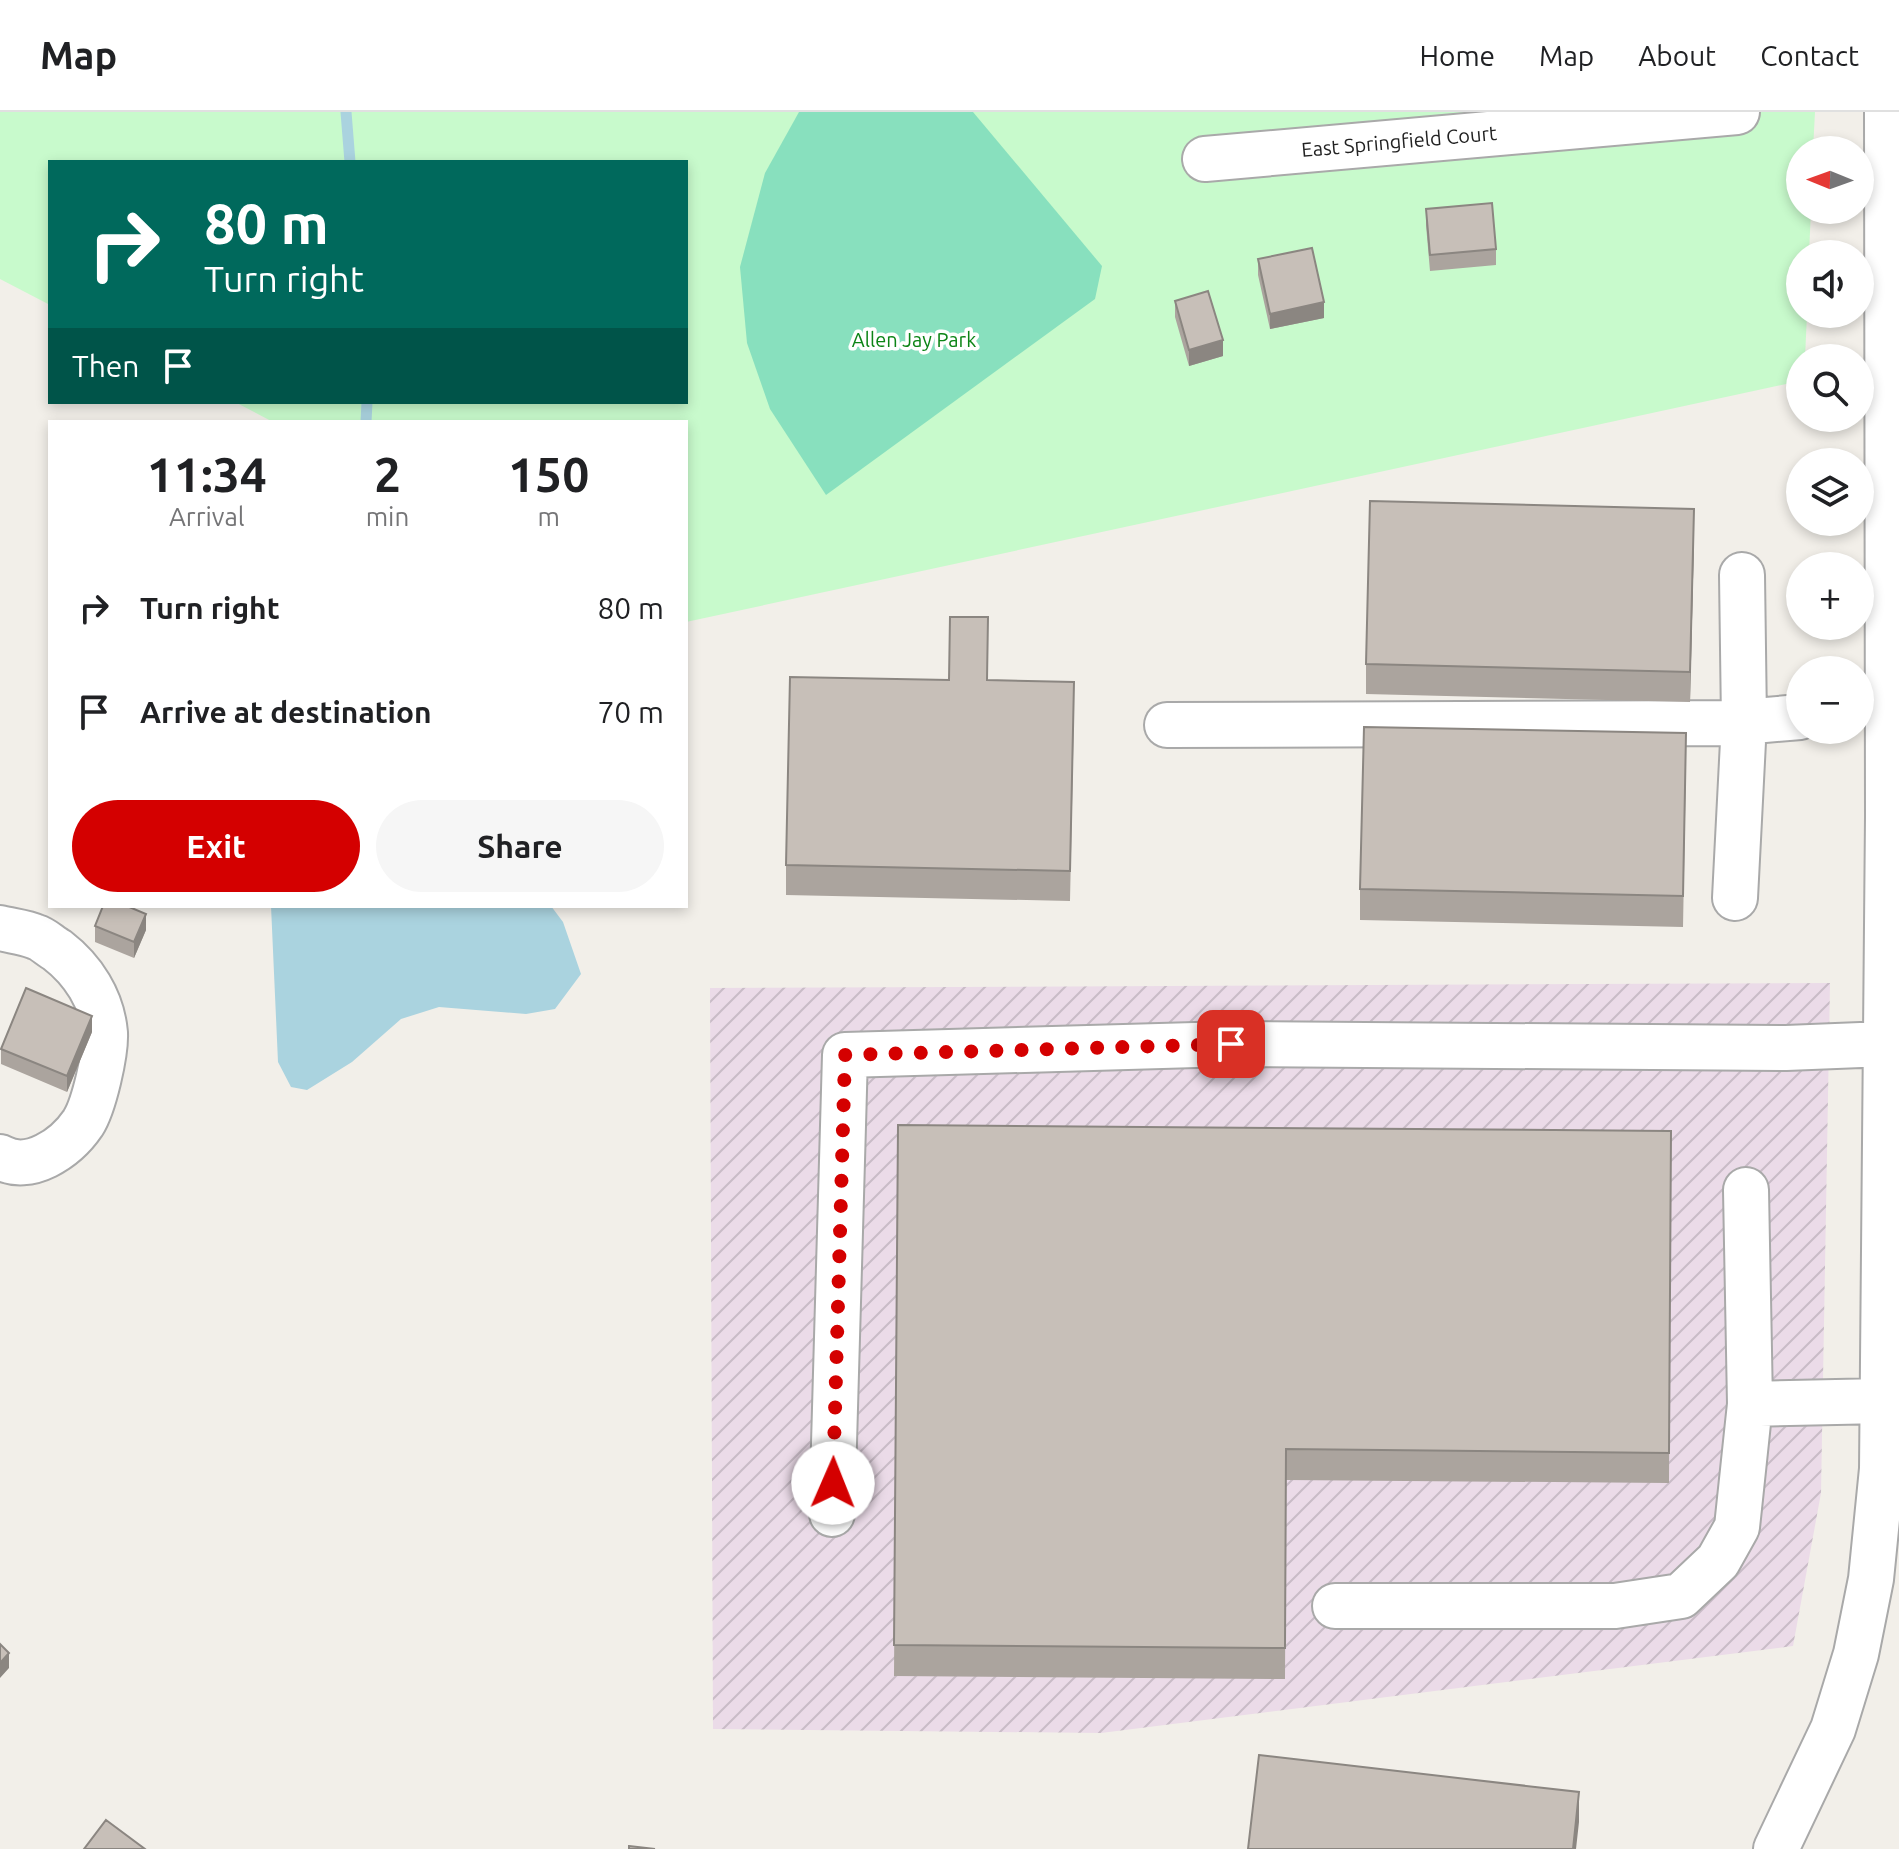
<!DOCTYPE html>
<html lang="en">
<head>
<meta charset="utf-8">
<style>
	body { margin:0; font-family:Ubuntu,sans-serif; background:#f6f6f6; color:#202124; height:100vh; display:flex; flex-direction:column; font-size:30px; white-space:nowrap }
	* { box-sizing:border-box; margin:0 }
	p { font-size:26px; color:#757577 }
	.icon { flex:none; width:44px; height:44px; fill:none; stroke:currentColor; stroke-width:2; stroke-linecap:round; stroke-linejoin:round }
	.map { position:relative; flex:1; overflow:hidden }
	.side { position:absolute; left:48px; top:308px; width:640px; height:488px; display:flex; flex-direction:column; background:#fff; border-radius:0px; box-shadow:0 4px 12px #0003 }
	.side>* { flex:none }
	.hud { position:absolute; left:48px; top:48px; width:640px; height:244px; border-radius:0px; box-shadow:0 4px 12px #0003; background:#00695c; color:#fff; overflow:hidden }
	.needle { width:52px; rotate:271deg }
	.tools { position:absolute; left:1786px; top:24px; display:grid; gap:16px }
	.tools a { display:grid; place-items:center; width:88px; height:88px; border-radius:50%; background:#fff; box-shadow:0 4px 12px #0003; font-size:40px }
	.pin { position:absolute; display:grid; place-items:center; width:68px; height:68px; color:#fff; margin:-34px; border-radius:16px; box-shadow:0 4px 12px #0006 }
	.me { position:absolute; width:88px; margin:-44px; rotate:1deg; stroke-linejoin:round; filter:drop-shadow(0 0 6px #0008) }
	.turn { display:flex; align-items:center; gap:28px; height:168px; padding:0 24px; font-size:36px }
	.turn .icon { width:104px; height:104px; stroke-width:2.5 }
	.turn b { display:block; font-size:56px; line-height:68px }
	.then { display:flex; align-items:center; height:76px; padding:0 24px; background:#0003; gap:16px; font-size:30px }
	.eta { display:flex; justify-content:space-evenly; align-items:center; height:136px; text-align:center }
	.eta b { font-size:48px; font-weight:700; line-height:56px }
	.action { display:flex; gap:16px; margin-top:auto; padding:16px 24px }
	.action a { flex:1; height:92px; border-radius:48px; background:#d40000; color:#fff; font-size:32px; font-weight:700; line-height:92px; text-align:center }
	.action a+a { background:#f6f6f6; color:#202124 }
	ul { padding:0; list-style:none }
	li { display:flex; align-items:center; gap:24px; height:104px; padding:0 24px }
	li div { flex:1 }
	li b { display:block; font-size:30px }
	li em { font-style:normal }
	header { display:flex; align-items:center; gap:48px; box-sizing:border-box; height:112px; padding:0 40px; background:#fff; border-bottom:2px solid #e0e0e0 }
	header strong { font-size:38px }
	nav { display:flex; gap:44px; margin-inline-start:auto; font-size:28px }
	.map>svg:first-child { display:block }
</style>
</head>
<body>
<header>
<strong>Map</strong>
<nav><a>Home</a><a>Map</a><a>About</a><a>Contact</a></nav>
</header>
<div class="map">
<svg width="1899" height="1737" viewBox="0 0 1899 1737">
	<defs>
		<pattern id="industrial-furrows" width="10" height="10" patternUnits="userSpaceOnUse" patternTransform="scale(2)"><rect width="10" height="10" fill="#ebdbe8"/><path d="M-1 1l2-2M0 10L10 0M9 11l2-2" fill="none" stroke="#c9bcc7"/></pattern>
	</defs>
	<rect width="100%" height="100%" fill="#f2efe9"/>
	<path fill="url(#industrial-furrows)" d="M1830,871L1821,1381L1793,1534L1101,1621L713,1617L710,876Z"/>
	<path fill="#c8facc" d="M0,0H1815L1813,38H1800V98H1811L1809,142H1800V202H1807L1805,246H1800V269L686,510V310H273L235,290H686V50H50V193L0,167Z"/>
	<path fill="#88e0be" d="M799,0H973L1102,154L1095,187L826,383L770,297L747,231L740,155L765,61Z"/>
	<path fill="#aad3df" d="M271,794H551L563,810L581,862L555,897L526,902L439,895L401,907L352,950L307,978L291,975L278,950Z"/>
	<g fill="none" stroke-linecap="round" stroke-linejoin="round">
		<path stroke="#aad3df" stroke-width="11" d="M346,0L350,50
			M366,310L367,290"/>
		<defs>
			<path id="minor" d="M1205,47L1737,0
				M1167,613L1731,611L1800,605
				M1735,786L1744,610L1742,463
				M0,816C12,819 25,820 36,825C43,827 50,834 57,838C83,858 102,887 105,921C106,941 94,994 83,1011C66,1036 29,1062 0,1045
				M1746,1078L1750,1292
				M832,1402L845,943L1231,932L1786,936L1886,932
				M1335,1494H1615L1681,1484L1718,1449L1737,1415L1750,1292L1883,1289
				M1776,1737L1833,1617L1856,1542L1871,1467L1882,1357L1888,705L1887,0"/>
		</defs>
		<use href="#minor" stroke="#a9a9a9" stroke-width="48"/>
		<use href="#minor" stroke="#fff" stroke-width="44"/>
	</g>
	<path fill="#aba49e" d="M1426,97L1496,137V153L1430,159L1426,113Z
		M1258,147L1324,206L1270,217L1258,163Z
		M1175,189L1223,244L1189,254L1175,205Z
		M1694,427L1690,590L1366,582V552Z
		M988,568L1074,601L1070,789L786,783V753Z
		M1686,652L1683,815L1360,808V777Z
		M98,794H127L146,818L134,846L95,830V814L103,796Z
		M92,920L67,980L1,952V937Z
		M898,1013L1671,1019L1669,1371L1286,1368L1285,1567L894,1564Z"/>
	<path fill="#8b8681" d="M1324,190V206L1270,217V202Z
		M1223,228V244L1189,254V238Z
		M1694,397V427L1690,590V560Z
		M146,802V818L134,846V830Z
		M92,904V920L67,980V964Z
		M9,1541V1556L0,1566V1551Z
		M1579,1680V1710L1576,1737H1573Z"/>
	<path fill="#c7bfb8" stroke="#8b8681" stroke-width="2" d="M1492,91L1496,137L1430,143L1426,97Z
		M1312,136L1324,190L1270,202L1258,147Z
		M1208,179L1223,228L1189,238L1175,189Z
		M1370,389L1694,397L1690,560L1366,552Z
		M950,505H988L987,568L1074,570L1070,759L786,753L790,565L949,568Z
		M1364,615L1686,621L1683,784L1360,777Z
		M103,794H127L146,802L134,830L95,814Z
		M26,876L92,904L67,964L1,937Z
		M898,1013L1671,1019L1669,1341L1286,1337L1285,1536L894,1533Z
		M0,1532L9,1541L0,1551Z
		M1259,1643L1579,1680L1573,1737H1248Z
		M106,1708L145,1737H84Z
		M629,1734L655,1737H629Z"/>
	<g fill="none" stroke-linecap="round" stroke-linejoin="round">
		<path stroke="#d40000" stroke-width="14" stroke-dasharray="0 25.2" d="M833,1371L845,943L1231,932"/>
	</g>
	<g text-anchor="middle" dominant-baseline="central" stroke-width="7" stroke-linejoin="round" paint-order="stroke">
		<g font-size="20" fill="#222" stroke="#fff">
			<text transform="translate(1399 29) rotate(-5)">East Springfield Court</text>
		</g>
		<g font-size="20" fill="#0c8416" stroke="#fff">
			<text x="914" y="227">Allen Jay Park</text>
		</g>
	</g>
</svg>
<div class="tools">
<a><svg class="needle" viewBox="-14 -14 28 28"><path d="M0-13l5 13h-10z" fill="#e53935"/><path d="M0 13l5-13h-10z" fill="#757577"/></svg></a>
<a><svg class="icon" aria-label="sound" viewBox="0 0 24 24"><path d="M4 9h4l5-4v14l-5-4H4zM17 9q2 3 0 6"/></svg></a>
<a><svg class="icon" aria-label="search" viewBox="0 0 24 24"><circle cx="10" cy="10" r="6"/><path d="M15 15l6 6"/></svg></a>
<a><svg class="icon" aria-label="layers" viewBox="0 0 24 24"><path d="M12 4l9 5-9 5-9-5zM3 14l9 5 9-5"/></svg></a>
<a>+</a>
<a>−</a>
</div>
<div class="pin" style="left:1231px;top:932px;background:#d93025"><svg class="icon" aria-label="arrive" viewBox="0 0 24 24"><path d="M6 21V4h12l-3 4 3 4H6"/></svg></div>
<svg class="me" style="left:833px;top:1371px" viewBox="-20 -20 40 40"><circle r="19" fill="#fff"/><path d="M0-13L10 11 0 6-10 11z" fill="#d40000"/></svg>
<div class="hud">
<div class="turn"><svg class="icon" aria-label="right" viewBox="0 0 24 24"><path d="M7 20v-9h11M14 6l5 5-5 5"/></svg><div><b>80 m</b>Turn right</div></div>
<div class="then">Then<svg class="icon" aria-label="arrive" viewBox="0 0 24 24"><path d="M6 21V4h12l-3 4 3 4H6"/></svg></div>
</div>
<section class="side">
<div class="eta">
<div><b>11:34</b><p>Arrival</p></div>
<div><b>2</b><p>min</p></div>
<div><b>150</b><p>m</p></div>
</div>
<ul>
<li><svg class="icon" aria-label="right" viewBox="0 0 24 24"><path d="M7 20v-9h11M14 6l5 5-5 5"/></svg><div><b>Turn right</b></div><em>80 m</em></li>
<li><svg class="icon" aria-label="arrive" viewBox="0 0 24 24"><path d="M6 21V4h12l-3 4 3 4H6"/></svg><div><b>Arrive at destination</b></div><em>70 m</em></li>
</ul>
<div class="action"><a>Exit</a><a>Share</a></div>
</section>
</div>
</body>
</html>
